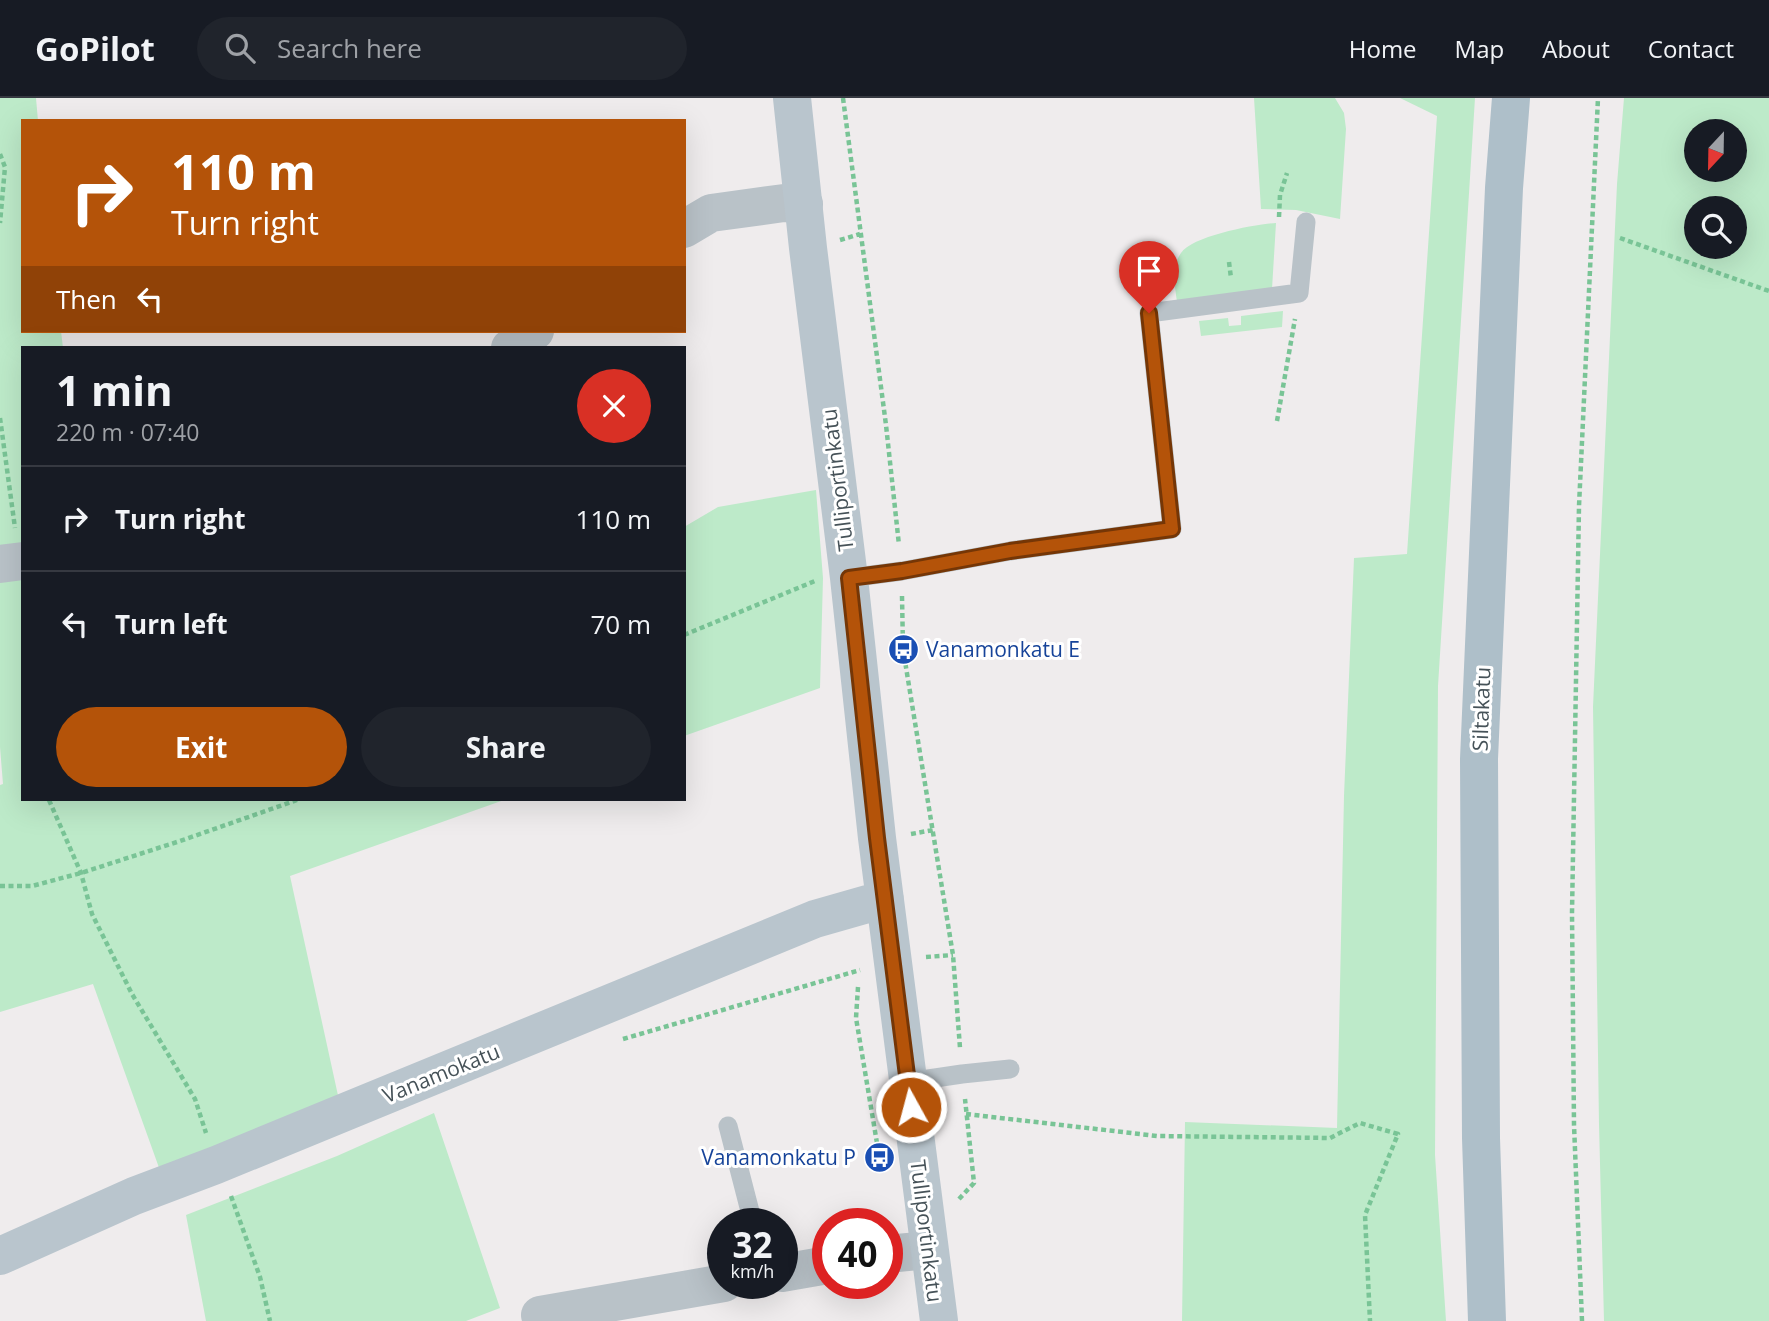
<!DOCTYPE html>
<html lang="en">
<head>
<meta charset="utf-8">
<style>
	body { margin:0; font-family:"Open Sans",sans-serif; background:#20242c; color:#f1f3f6; height:100vh; display:flex; flex-direction:column; font-size:26px; white-space:nowrap }
	* { box-sizing:border-box; margin:0 }
	p { font-size:23px; color:#9ea1a6 }
	.icon { flex:none; width:38px; height:38px; fill:none; stroke:currentColor; stroke-width:2; stroke-linecap:round; stroke-linejoin:round }
	.map { position:relative; flex:1; overflow:hidden }
	.panel { position:absolute; left:21px; top:248px; width:665px; height:455px; display:flex; flex-direction:column; background:#171b24; border-radius:0px; box-shadow:0 7px 28px #0002 }
	.panel>* { flex:none }
	.hud { position:absolute; left:21px; top:21px; width:665px; height:214px; border-radius:0px; box-shadow:0 7px 28px #0002; background:#b45309; color:#fff; overflow:hidden }
	.needle { width:46px; rotate:202deg }
	.controls { position:absolute; left:1684px; top:21px; display:grid; gap:14px }
	.controls a { display:grid; place-items:center; width:63px; height:63px; border-radius:50%; background:#171b24; box-shadow:0 7px 28px #0002; font-size:35px }
	.speed { position:absolute; left:707px; top:1110px; display:flex; gap:14px; font-size:35px; font-weight:700; text-align:center }
	.speed>* { display:grid; place-content:center; width:91px; height:91px; border-radius:50%; background:#171b24; box-shadow:0 7px 28px #0002; line-height:1 }
	.speed small { font-size:18px; font-weight:400 }
	.speed .limit { border:10px solid #d22; background:#fff; color:#111 }
	.pin { position:absolute; display:grid; place-items:center; width:60px; height:60px; color:#fff; margin:-72px -30px; border-radius:50% 50% 50% 0; rotate:-45deg; box-shadow:0 0 7px #0007 }
	.pin .icon { rotate:45deg }
	.me { position:absolute; width:77px; margin:-38px; rotate:353deg; stroke-linejoin:round; filter:drop-shadow(0 0 5px #0008) }
	.turn { display:flex; align-items:center; gap:24px; height:147px; padding:0 35px; font-size:32px }
	.turn .icon { width:91px; height:91px; stroke-width:2.5 }
	.turn b { display:block; font-size:49px; line-height:60px }
	.then { display:flex; align-items:center; height:66px; padding:0 35px; background:#0003; gap:14px; font-size:26px }
	.round { display:grid; place-items:center; flex:none; width:74px; height:74px; border-radius:37px; background:#20242c }
	.head { display:flex; align-items:center; justify-content:space-between; height:119px; padding:0 35px }
	h1 { font-size:42px; font-weight:700; line-height:52px }
	.primary-button { display:flex; gap:14px; margin-top:auto; padding:14px 35px }
	.primary-button a { flex:1; height:80px; border-radius:42px; background:#b45309; color:#fff; font-size:28px; font-weight:700; line-height:80px; text-align:center }
	.primary-button a+a { background:#20242c; color:#f1f3f6 }
	ul { padding:0; list-style:none }
	li { display:flex; align-items:center; gap:21px; height:105px; padding:0 35px; border-top:2px solid #363941 }
	li div { flex:1 }
	li b { display:block; font-size:26px }
	li em { font-style:normal }
	header { display:flex; align-items:center; gap:42px; box-sizing:border-box; height:98px; padding:0 35px; background:#171b24; border-bottom:2px solid #363941 }
	header strong { font-size:33px }
	nav { display:flex; gap:38px; margin-inline-start:auto; font-size:24px }
	.search { width:490px; height:63px; background:#20242c; display:flex; align-items:center; gap:18px; box-sizing:border-box; padding:0 24px; border-radius:38px; color:#9ea1a6; font-size:26px }
	.map>svg:first-child { display:block }
</style>
</head>
<body>
<header>
<strong>GoPilot</strong>
<div class="search"><svg class="icon" aria-label="search" viewBox="0 0 24 24"><circle cx="10" cy="10" r="6"/><path d="M15 15l6 6"/></svg>Search here</div>
<nav><a>Home</a><a>Map</a><a>About</a><a>Contact</a></nav>
</header>
<div class="map">
<svg width="1769" height="1223" viewBox="0 0 1769 1223">
	<rect width="100%" height="100%" fill="#efeced"/>
	<path fill="#bdeac9" fill-rule="evenodd" d="M0,0H36L38,23H23V233H61L63,250H23V702H504L290,778L339,1002L162,1078L93,886L0,914V687L3,686L0,649Z
		M1254,0H1335L1344,15L1346,31L1340,121L1296,112L1261,111Z
		M1400,0H1475L1438,588L1435,1057L1446,1223H1182L1185,1024L1337,1030L1344,698L1354,460L1407,456L1437,18Z
		M1624,0H1769V1223H1604L1599,1026L1593,609L1617,86ZM1696,33H1734V72H1696ZM1696,110H1734V149H1696Z
		M1276,125L1272,191L1177,204C1175,189 1171,169 1181,155C1192,138 1256,126 1276,125Z
		M1283,213L1282,229L1201,238L1199,223L1228,220L1229,228L1241,227V218Z
		M816,392L823,480L820,590L684,638V429L718,409Z
		M434,1015L500,1210L466,1223H206L186,1117L337,1058Z"/>
	<g fill="none" stroke-linecap="round" stroke-linejoin="round">
		<path stroke="#79c496" stroke-width="4.5" stroke-dasharray="5 3.5" stroke-linecap="butt" d="M843,0L886,327L899,447
			M0,56L5,69L0,125
			M1279,119L1280,97L1287,75
			M1620,140L1769,193
			M840,142L860,136
			M1229,164L1231,180
			M0,320L15,430
			M1277,323L1295,221
			M902,498L903,551L953,857L960,950
			M684,537L815,483
			M49,702L81,775L92,816L132,896L195,1001L206,1035
			M911,736L933,732
			M0,788H32L81,775L180,743L297,702
			M926,859L953,857
			M858,889L856,920L880,1063
			M623,941L860,872
			M966,1016L1157,1038L1330,1040L1360,1025L1398,1036L1365,1117L1370,1223
			M231,1098L260,1179L270,1223
			M959,1101L974,1085L965,1001
			M1582,1223L1574,1027L1572,815L1579,408L1598,0"/>
		<path stroke="#b9c2c8" stroke-width="19" d="M849,480L902,473L1010,453L1172,431L1149,215L1299,195L1306,124
			M908,984L962,976L1010,971
			M728,1028L753,1125"/>
		<path stroke="#b9c2c8" stroke-width="38" d="M684,131L711,115L784,105L804,106
			M510,250L535,233
			M0,466L23,463
			M887,1156L929,1152
			M782,1175L828,1167
			M540,1217L724,1185"/>
		<path stroke="#b9c5cd" stroke-width="38" d="M792,0L808,150L849,480L877,740L939,1223
			M0,1158L134,1098L216,1067L815,821L885,801"/>
		<path stroke="#aebfc9" stroke-width="38" d="M1487,1223L1481,1040L1479,661L1504,90L1511,0"/>
	</g>
	<g fill="none" stroke-linecap="round" stroke-linejoin="round">
		<defs>
			<path id="route" d="M911,1009L877,740L849,480L902,473L1010,453L1172,431L1149,215"/>
		</defs>
		<use href="#route" stroke="#753606" stroke-width="18"/>
		<use href="#route" stroke="#b45309" stroke-width="12"/>
	</g>
	<defs>
		<symbol id="bus-disc" viewBox="-11 -11 22 22"><circle r="9.5" fill="#1a4fb4" stroke="#fff"/><path d="M-5-6H5V4H4V6H2V4H-2V6H-4V4H-5ZM-3.5-4V0h7V-4ZM-3.5 1.2v1.5H-2V1.2ZM2 1.2v1.5H3.5V1.2Z" fill="#fff"/></symbol>
	</defs>
	<g fill-rule="evenodd">
		<use href="#bus-disc" x="886" y="534" width="35" height="35"/>
		<use href="#bus-disc" x="862" y="1042" width="35" height="35"/>
	</g>
	<g text-anchor="middle" dominant-baseline="central" stroke-width="6" stroke-linejoin="round" paint-order="stroke">
		<g font-size="21" fill="#465258" stroke="#fff">
			<text transform="translate(837 382) rotate(-97)">Tulliportinkatu</text>
			<text transform="translate(1481 611) rotate(-88)">Siltakatu</text>
			<text transform="translate(441 975) rotate(-22)">Vanamokatu</text>
			<text transform="translate(927 1133) rotate(83)">Tulliportinkatu</text>
		</g>
		<g font-size="21" fill="#164399" stroke="#fff" text-anchor="start">
			<text x="926" y="551">Vanamonkatu E</text>
			<text x="856" y="1059" text-anchor="end">Vanamonkatu P</text>
		</g>
	</g>
</svg>
<div class="controls">
<a><svg class="needle" viewBox="-14 -14 28 28"><path d="M0-13l5 13h-10z" fill="#e53935"/><path d="M0 13l5-13h-10z" fill="#9ea1a6"/></svg></a>
<a><svg class="icon" aria-label="search" viewBox="0 0 24 24"><circle cx="10" cy="10" r="6"/><path d="M15 15l6 6"/></svg></a>
</div>
<div class="speed"><div>32<small>km/h</small></div><div class="limit">40</div></div>
<div class="pin" style="left:1149px;top:215px;background:#d93025"><svg class="icon" aria-label="arrive" viewBox="0 0 24 24"><path d="M6 21V4h12l-3 4 3 4H6"/></svg></div>
<svg class="me" style="left:911px;top:1009px" viewBox="-20 -20 40 40"><circle r="17" fill="#b45309" stroke="#fff" stroke-width="3"/><path d="M0-11L8 9 0 5-8 9z" fill="#fff"/></svg>
<div class="hud">
<div class="turn"><svg class="icon" aria-label="right" viewBox="0 0 24 24"><path d="M7 20v-9h11M14 6l5 5-5 5"/></svg><div><b>110 m</b>Turn right</div></div>
<div class="then">Then<svg class="icon" aria-label="left" viewBox="0 0 24 24"><path d="M17 20v-9H6M10 6l-5 5 5 5"/></svg></div>
</div>
<section class="panel">
<div class="head"><div><h1>1 min</h1><p>220 m · 07:40</p></div><a class="round" style="background:#d93025;color:#fff"><svg class="icon" aria-label="close" viewBox="0 0 24 24"><path d="M6 6l12 12M18 6L6 18"/></svg></a></div>
<ul>
<li><svg class="icon" aria-label="right" viewBox="0 0 24 24"><path d="M7 20v-9h11M14 6l5 5-5 5"/></svg><div><b>Turn right</b></div><em>110 m</em></li>
<li><svg class="icon" aria-label="left" viewBox="0 0 24 24"><path d="M17 20v-9H6M10 6l-5 5 5 5"/></svg><div><b>Turn left</b></div><em>70 m</em></li>
</ul>
<div class="primary-button"><a>Exit</a><a>Share</a></div>
</section>
</div>
</body>
</html>
